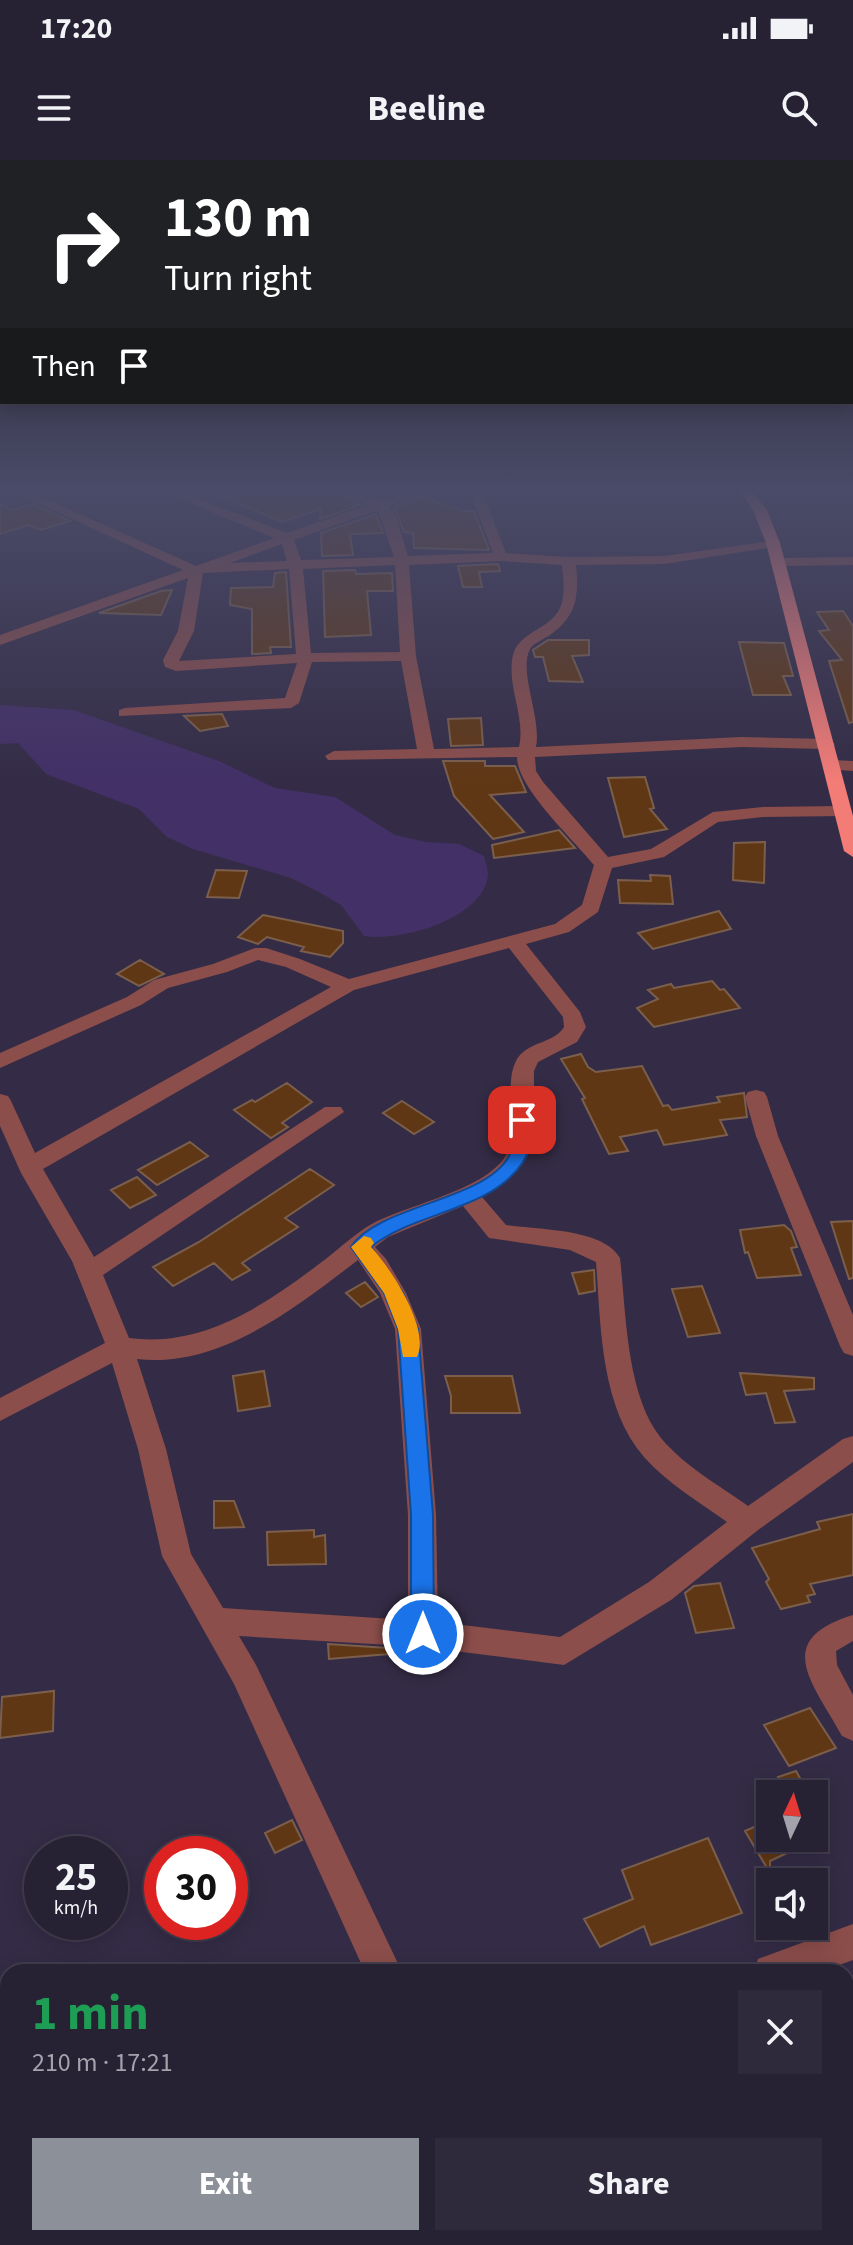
<!DOCTYPE html>
<html lang="en">
<head>
<meta charset="utf-8">
<style>
	body { margin:0; font-family:"Source Sans 3",sans-serif; background:#2f293c; color:#f1f3f6; height:100vh; display:flex; flex-direction:column; font-size:30px; white-space:nowrap }
	* { box-sizing:border-box; margin:0 }
	p { font-size:26px; color:#a4a3ac }
	.icon { flex:none; width:44px; height:44px; fill:none; stroke:currentColor; stroke-width:2; stroke-linecap:round; stroke-linejoin:round }
	.map { position:relative; flex:1; overflow:hidden }
	.panel { position:absolute; left:0px; top:1804px; width:854px; height:282px; display:flex; flex-direction:column; background:#272134; border-radius:24px 24px 0 0; box-shadow:0 4px 20px #0003,0 0 0 2px #433e4f }
	.panel>* { flex:none }
	.banner { position:absolute; left:0px; top:0px; width:854px; height:244px; box-shadow:0 4px 20px #0003,0 0 0 2px #433e4f; background:#202124; color:#fff; overflow:hidden }
	.needle { width:52px; rotate:4deg }
	.buttons { position:absolute; left:756px; top:1620px; display:grid; gap:16px }
	.buttons a { display:grid; place-items:center; width:72px; height:72px; border-radius:0px; background:#272134; box-shadow:0 4px 20px #0003,0 0 0 2px #433e4f; font-size:40px }
	.speed { position:absolute; left:24px; top:1676px; display:flex; gap:16px; font-size:40px; font-weight:700; text-align:center }
	.speed>* { display:grid; place-content:center; width:104px; height:104px; border-radius:50%; background:#272134; box-shadow:0 4px 20px #0003,0 0 0 2px #433e4f; line-height:1 }
	.speed small { font-size:20px; font-weight:400 }
	.speed .limit { border:12px solid #d22; background:#fff; color:#111 }
	.pin { position:absolute; display:grid; place-items:center; width:68px; height:68px; color:#fff; margin:-34px; border-radius:16px; box-shadow:0 4px 12px #0006 }
	.me { position:absolute; width:88px; margin:-44px; rotate:0deg; stroke-linejoin:round; filter:drop-shadow(0 0 6px #0008) }
	.turn { display:flex; align-items:center; gap:28px; height:168px; padding:0 32px; font-size:36px }
	.turn .icon { width:104px; height:104px; stroke-width:2.5 }
	.turn b { display:block; font-size:56px; line-height:68px }
	.then { display:flex; align-items:center; height:76px; padding:0 32px; background:#0003; gap:16px; font-size:30px }
	.round { display:grid; place-items:center; flex:none; width:84px; height:84px; border-radius:0px; background:#2f293c }
	.headline { display:flex; align-items:center; justify-content:space-between; height:136px; padding:0 32px }
	h1 { font-size:48px; font-weight:700; line-height:60px; color:#1e9e55 }
	.primary-button { display:flex; gap:16px; margin-top:auto; padding:16px 32px }
	.primary-button a { flex:1; height:92px; border-radius:0px; background:#8c9099; color:#fff; font-size:32px; font-weight:700; line-height:92px; text-align:center }
	.primary-button a+a { background:#2f293c; color:#f1f3f6 }
	.status { display:flex; justify-content:space-between; align-items:center; height:56px; padding:0 40px; background:#272134; direction:ltr }
	.status svg { height:22px; fill:currentColor }
	header { display:flex; justify-content:space-between; align-items:center; height:104px; padding:0 32px; background:#272134; font-size:36px; font-weight:700 }
	.map>svg:first-child { display:block }
</style>
</head>
<body>
<div class="status"><b>17:20</b><svg viewBox="0 0 49 12"><path d="M0 12V9h3v3zM5 12V6h3v6zM10 12V3h3v9zM15 12V0h3v12zM26 1h20v11H26zM47 4h2v5h-2z"/></svg></div>
<header><svg class="icon" aria-label="menu" viewBox="0 0 24 24"><path d="M4 6h16M4 12h16M4 18h16"/></svg>Beeline<svg class="icon" aria-label="search" viewBox="0 0 24 24"><circle cx="10" cy="10" r="6"/><path d="M15 15l6 6"/></svg></header>
<div class="map">
<svg width="853" height="2085" viewBox="0 0 853 2085">
	<rect width="100%" height="100%" fill="#342c46"/>
	<path fill="#423066" d="M0,545L74,550L219,601L275,628L335,637L395,675L426,682L459,684L484,696C485,701 488,709 488,714C485,759 400,782 364,776L341,745L317,731L291,718L193,689L167,677L139,649L46,614L18,583L0,584Z"/>
	<path fill="#603714" stroke="#7b5f4c" stroke-width="2" d="M211,332H337L360,345L320,359L321,349L282,362Z
		M419,336L463,351H474L489,390L414,388L413,373L404,372L394,347Z
		M0,343L12,350L33,344L70,361L41,370L29,365L0,374Z
		M376,354L383,373L350,374L353,395L322,396L321,373Z
		M498,404L500,411L479,412L482,427H463L458,406Z
		M355,410L356,414L392,413L393,431H367L371,475L325,477L323,411Z
		M286,412L291,487H270L271,493L252,494V449L230,445L231,428L273,427L275,413Z
		M172,430L161,455L99,453L161,431Z
		M843,451L853,466V562L849,563L829,501L842,500L819,471L829,470L817,452Z
		M548,480H589V495L572,496L583,522L549,521L543,497H535L533,490Z
		M739,482L784,483L793,516H783L791,535H753Z
		M222,554L228,566L200,571L184,556Z
		M481,558L483,585L451,586L448,559Z
		M443,601H485V606H515L526,632L490,635L524,672L493,679L454,636Z
		M645,617L654,648L650,649L667,669L624,677L608,618Z
		M559,670L575,688L494,698L492,685Z
		M765,682L764,723L733,720L734,683Z
		M216,710L247,711L239,738L207,737Z
		M650,715L670,716L673,744L620,743L618,720L651,721Z
		M719,751L731,769L653,789L638,773Z
		M263,755L343,771V783L330,797L301,791L304,787L267,777L258,784L238,777Z
		M140,800L164,814L139,826L117,814Z
		M712,821L720,830L724,829L740,848L654,867L637,848L658,839L648,830L671,824L674,828Z
		M581,894L588,907L596,912L642,906L663,946L668,945L672,950L720,942L717,937L744,933L747,957L720,960L727,975L696,980L664,985L657,970L620,977L628,991L609,994L582,939L585,938L561,899Z
		M287,923L312,942L282,963L288,967L271,978L234,950L252,940L255,942Z
		M402,941L434,962L414,974L383,953Z
		M190,982L208,996L157,1025L138,1010Z
		M310,1009L334,1025L285,1058L298,1067L242,1103L250,1110L232,1120L214,1103L173,1126L153,1107L199,1082Z
		M137,1017L156,1035L130,1048L111,1030Z
		M853,1061V1118L849,1119L831,1062Z
		M784,1065L791,1071L797,1087L791,1088L801,1115L757,1118L748,1092L745,1093L740,1070Z
		M594,1110L595,1131L579,1134L572,1113Z
		M365,1122L378,1137L361,1147L346,1133Z
		M702,1126L720,1173L688,1177L672,1129Z
		M264,1211L270,1246L238,1251L233,1216Z
		M740,1213L814,1218V1229L784,1231L795,1262L775,1263L766,1233L746,1235Z
		M445,1216H512L520,1253H451V1236Z
		M214,1341H234L244,1367L214,1368Z
		M853,1354V1415L810,1424L815,1434L807,1436L810,1442L781,1449L766,1422L769,1419L752,1388L820,1369L817,1362Z
		M314,1370V1377L325,1375L326,1404L268,1405L267,1372Z
		M720,1423L734,1468L696,1473L685,1433L694,1426Z
		M328,1484L388,1488L389,1494L329,1499Z
		M54,1531L53,1571L0,1578L2,1537Z
		M810,1548L836,1588L789,1606L764,1565Z
		M796,1611L809,1634H788L778,1617Z
		M292,1660L302,1680L275,1693L265,1673Z
		M770,1660V1678H819L770,1701V1713L745,1671Z
		M708,1678L742,1753L651,1785L644,1766L600,1787L584,1759L633,1739L622,1710Z"/>
	<g fill="none" stroke-linecap="round" stroke-linejoin="round">
		<path fill="#8c4e4b" fill-rule="evenodd" d="M14,332H30L196,406L274,378L164,332H180L287,373L368,345L340,332C354,332 364,337 378,339C386,341 409,332 422,332L389,346L396,356L408,396L493,393L470,332H482L506,393L569,397L664,396L778,380L780,383L773,387L664,404L576,405C579,436 577,456 550,475C544,479 534,483 530,489C518,512 542,558 536,587L741,577L827,579L835,584L827,589L741,587L535,597L536,611L543,622L608,697L651,689L713,652L763,647L843,646L852,651L843,656L763,657L718,662L664,697L612,708L598,752L569,772L526,784L580,852L586,867L577,882L538,902L534,911C533,978 546,999 482,1037L506,1065C537,1070 603,1068 620,1098C626,1151 626,1235 661,1278C684,1306 719,1325 748,1346L843,1279L853,1276V1302L758,1370L671,1440L564,1505L423,1487L239,1476L256,1505L402,1812H365L234,1524L162,1396L138,1289L112,1203L0,1261V1238L105,1183L72,1101L21,1013L0,966V934L8,936L11,941L35,993L331,827L286,807L258,800L227,812L168,828L141,845L0,908V893L127,837L154,820L213,804L255,788H266L300,799L349,819L555,764L582,745L594,705C574,680 517,628 517,597L328,600L325,596L334,591L417,589L401,501L312,502L299,543L291,548L119,556V550L125,548L285,538L297,503L176,511L165,507L163,500L178,471L188,418L0,485V475L183,410ZM378,350L394,397L301,400L294,380ZM282,384L287,401L230,403ZM501,401L562,405C563,418 566,435 560,448C550,470 519,471 513,495C506,526 526,556 519,587L434,589L416,496L409,405ZM395,405L400,492L311,493L303,409ZM289,409L296,494L179,501L194,471L203,413ZM509,788L563,857L564,867C554,884 526,881 516,901C502,929 522,970 505,997C483,1031 405,1045 370,1065C355,1074 341,1087 327,1098C269,1142 206,1188 129,1178L103,1115L344,952L341,947H325L94,1097L43,1009L354,830ZM463,1046L489,1078L570,1090L596,1102C601,1166 600,1246 644,1297C667,1323 699,1342 727,1362L649,1422L560,1477L438,1462L436,1355L421,1169L406,1133L386,1099L375,1087L388,1077ZM358,1100L380,1133L395,1169L408,1355V1460L223,1448L191,1394L166,1289L137,1199C220,1209 296,1147 358,1100Z
			M853,397V405L777,406L770,402L777,398Z
			M832,600L853,601V611L826,609L823,605L826,601Z
			M756,930L764,932L767,937L778,976L853,1155V1196L844,1193L840,1186L756,976L745,937L748,932Z
			M853,1455V1481L836,1491L837,1505L853,1535V1581L842,1576C813,1523 771,1480 853,1455Z
			M853,1764V1800L820,1812H753L758,1799Z
			M123,2078H183L180,2085H120Z
			M483,2078H523L526,2085H486Z"/>
		<path fill="#f47c77" fill-rule="evenodd" d="M741,332H753L767,350L780,383L853,656V697L844,691L766,383L753,350Z"/>
	</g>
	<linearGradient id="sky" x2="0" y2="1"><stop stop-color="#1d1826"/><stop offset="0.53" stop-color="#4a4b68"/><stop offset="1" stop-color="#4a4b68" stop-opacity="0"/></linearGradient>
	<rect width="853" height="623" fill="url(#sky)"/>
	<path fill="#1a73e8" stroke="#114b97" stroke-width="2" d="M522,954L531,960C531,973 531,991 523,1002C490,1052 415,1051 371,1087L403,1133L418,1169L433,1355L434,1474L431,1481L423,1484L414,1481L411,1474V1355L398,1169L384,1133L351,1087C378,1045 485,1041 509,996C514,985 514,971 513,960Z"/>
	<path fill="#f59e0b" d="M364,1076L371,1078L374,1083L371,1087C390,1107 431,1169 417,1197H403L398,1169L384,1133L351,1087Z"/>
</svg>
<div class="buttons">
<a><svg class="needle" viewBox="-14 -14 28 28"><path d="M0-13l5 13h-10z" fill="#e53935"/><path d="M0 13l5-13h-10z" fill="#a4a3ac"/></svg></a>
<a><svg class="icon" aria-label="sound" viewBox="0 0 24 24"><path d="M4 9h4l5-4v14l-5-4H4zM17 9q2 3 0 6"/></svg></a>
</div>
<div class="speed"><div>25<small>km/h</small></div><div class="limit">30</div></div>
<div class="pin" style="left:522px;top:960px;background:#d93025"><svg class="icon" aria-label="arrive" viewBox="0 0 24 24"><path d="M6 21V4h12l-3 4 3 4H6"/></svg></div>
<svg class="me" style="left:423px;top:1474px" viewBox="-20 -20 40 40"><circle r="17" fill="#1a73e8" stroke="#fff" stroke-width="3"/><path d="M0-11L8 9 0 5-8 9z" fill="#fff"/></svg>
<div class="banner">
<div class="turn"><svg class="icon" aria-label="right" viewBox="0 0 24 24"><path d="M7 20v-9h11M14 6l5 5-5 5"/></svg><div><b>130 m</b>Turn right</div></div>
<div class="then">Then<svg class="icon" aria-label="arrive" viewBox="0 0 24 24"><path d="M6 21V4h12l-3 4 3 4H6"/></svg></div>
</div>
<section class="panel">
<div class="headline"><div><h1>1 min</h1><p>210 m · 17:21</p></div><a class="round"><svg class="icon" aria-label="close" viewBox="0 0 24 24"><path d="M6 6l12 12M18 6L6 18"/></svg></a></div>
<div class="primary-button"><a>Exit</a><a>Share</a></div>
</section>
</div>
</body>
</html>
